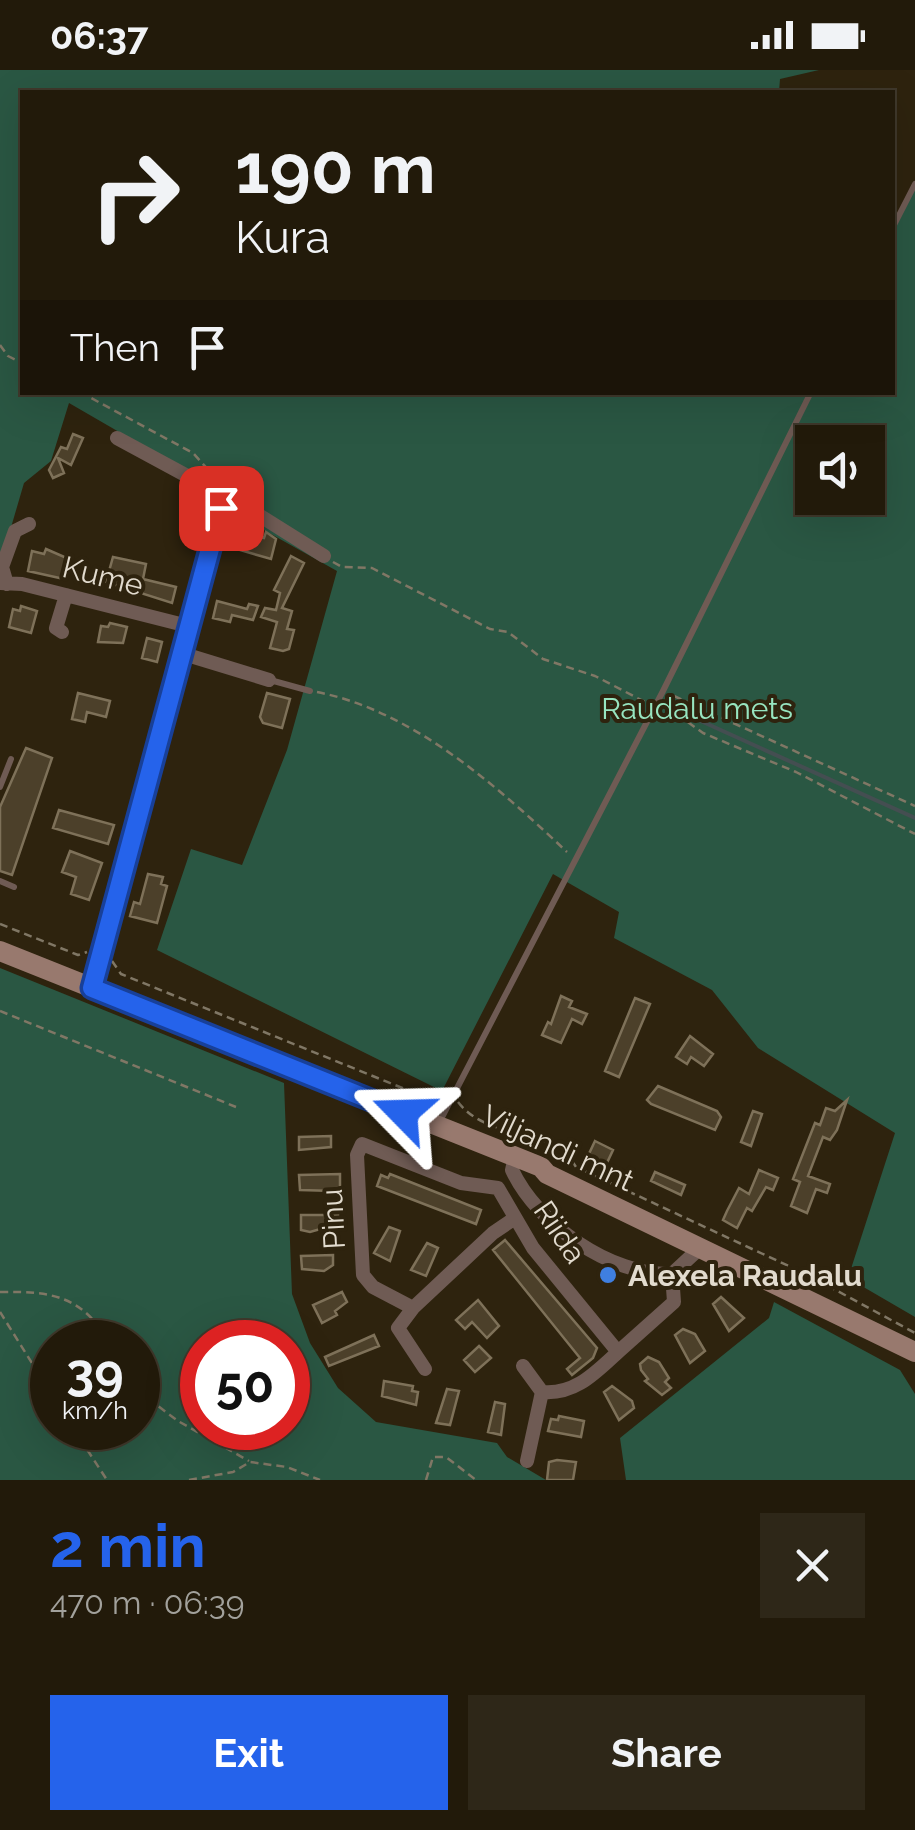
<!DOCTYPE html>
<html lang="en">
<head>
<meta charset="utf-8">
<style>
	body { margin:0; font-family:Raleway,sans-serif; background:#2e2718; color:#f1f3f6; height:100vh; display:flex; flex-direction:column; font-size:38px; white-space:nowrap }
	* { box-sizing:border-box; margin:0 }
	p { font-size:32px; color:#a2a19c }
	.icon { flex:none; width:55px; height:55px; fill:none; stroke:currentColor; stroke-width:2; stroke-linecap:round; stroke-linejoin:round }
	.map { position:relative; height:1410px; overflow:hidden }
	.side { display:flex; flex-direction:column; background:#221a0a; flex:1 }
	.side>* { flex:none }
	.banner { position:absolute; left:20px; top:20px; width:875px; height:305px; border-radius:0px; box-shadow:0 10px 40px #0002,0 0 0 2px #3f382b; background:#221a0a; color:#f1f3f6; overflow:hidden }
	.controls { position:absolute; left:795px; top:355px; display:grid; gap:20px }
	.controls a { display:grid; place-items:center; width:90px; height:90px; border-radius:0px; background:#221a0a; box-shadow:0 10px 40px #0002,0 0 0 2px #3f382b; font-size:50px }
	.speed { position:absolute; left:30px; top:1250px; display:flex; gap:20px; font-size:50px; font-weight:700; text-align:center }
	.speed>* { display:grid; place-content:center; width:130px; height:130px; border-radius:50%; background:#221a0a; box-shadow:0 10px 40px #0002,0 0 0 2px #3f382b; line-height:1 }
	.speed small { font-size:25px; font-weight:400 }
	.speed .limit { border:15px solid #d22; background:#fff; color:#111 }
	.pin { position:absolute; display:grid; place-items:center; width:85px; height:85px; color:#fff; margin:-42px; border-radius:20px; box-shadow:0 5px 15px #0006 }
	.me { position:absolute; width:110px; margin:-55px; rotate:292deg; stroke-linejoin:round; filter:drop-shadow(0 0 8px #0008) }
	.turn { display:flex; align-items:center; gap:35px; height:210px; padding:0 50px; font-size:45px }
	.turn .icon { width:130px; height:130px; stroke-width:2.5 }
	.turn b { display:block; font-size:70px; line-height:85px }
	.then { display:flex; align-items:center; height:95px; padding:0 50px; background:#0003; gap:20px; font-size:38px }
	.round { display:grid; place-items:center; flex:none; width:105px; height:105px; border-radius:0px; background:#2e2718 }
	.head { display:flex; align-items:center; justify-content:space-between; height:170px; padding:0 50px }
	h1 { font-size:60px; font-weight:700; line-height:75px; color:#2563eb }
	.primary-button { display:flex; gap:20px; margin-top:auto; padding:20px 50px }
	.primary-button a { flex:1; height:115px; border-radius:0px; background:#2563eb; color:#fff; font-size:40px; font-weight:700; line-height:115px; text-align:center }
	.primary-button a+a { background:#2e2718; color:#f1f3f6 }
	.status { display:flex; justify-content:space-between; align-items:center; height:70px; padding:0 50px; background:#221a0a; direction:ltr }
	.status svg { height:28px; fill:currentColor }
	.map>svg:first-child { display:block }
</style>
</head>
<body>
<div class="status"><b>06:37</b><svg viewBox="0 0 49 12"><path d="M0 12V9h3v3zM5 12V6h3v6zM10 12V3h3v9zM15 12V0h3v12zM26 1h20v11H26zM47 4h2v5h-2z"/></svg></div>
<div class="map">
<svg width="915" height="1410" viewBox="0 0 915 1410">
	<rect width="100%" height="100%" fill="#2e230e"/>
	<path fill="#2a5743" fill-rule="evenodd" d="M0,0H819L780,9L779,22H22V322H892L893,159L915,114V1247L848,1208L895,1063L758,978L712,920L614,868L619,842L553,804L442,1021L157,880L191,779L242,795L287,680L337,501L237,445L145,377L69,333L51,391L24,413L0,495ZM812,372H868V428H812Z
		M0,898L284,1013L292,1224L310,1273L338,1318L376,1352L497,1373L507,1387L546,1410H0ZM138,1272V1358H52V1272ZM288,1272V1358H202V1272Z
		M774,1232L900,1300L915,1324V1410H626L620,1368L769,1248Z"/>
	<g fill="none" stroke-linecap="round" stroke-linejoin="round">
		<path stroke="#444e51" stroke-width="4" d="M692,647L915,748"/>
	</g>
	<path fill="#4c402a" stroke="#7e7159" stroke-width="2.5" d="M73,364L83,368L71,395L58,388L64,403L53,408L49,400L61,377L67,379Z
		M237,461L264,468L266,462L276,469L271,489L233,478Z
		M46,479L69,489L64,509L28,501L32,481L44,484Z
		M291,486L304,493L282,538L292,541L287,559L294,560L289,579L283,581L270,578L277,552L261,547L265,538L276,540L280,523L274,520Z
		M113,487L146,494L143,509L176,517L172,533L106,512Z
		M217,531L247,539L249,534L258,536L253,550L232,545L230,552L213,548Z
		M21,536L37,541L31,563L9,557L13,539L20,541Z
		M110,553L127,557L123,573L98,572L101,556L108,557Z
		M147,568L162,572L157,592L142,588Z
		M78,623L110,631L106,647L87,642L85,652L72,649Z
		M267,623L290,629L282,658L263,653L260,647Z
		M26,678L52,688L12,805L0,801V737Z
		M59,740L114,755L108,774L53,758Z
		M70,781L102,793L89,830L71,824L76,807L62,802Z
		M148,804L163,807L161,814L167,816L157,853L130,846L134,832L140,834Z
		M561,926L572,931L569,937L587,944L582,954L572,949L561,973L542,965L548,952L551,954Z
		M635,928L650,934L619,1007L605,1001Z
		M690,966L713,984L704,996L691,987L687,994L676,987Z
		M658,1016L717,1041L721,1047L715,1060L651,1034L647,1030Z
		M847,1030L837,1060L830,1070L823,1067L808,1106L830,1114L827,1123L816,1119L807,1143L791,1136L800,1112L793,1109L815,1053L820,1055L826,1038L835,1041Z
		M753,1041L762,1044L751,1076L741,1072Z
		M331,1066V1077L299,1080V1067Z
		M595,1071L613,1080L605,1097L587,1088Z
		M759,1100L778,1108L773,1120L766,1117L752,1141L747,1138L737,1158L723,1150L727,1141L739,1118L749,1124Z
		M655,1102L685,1115L681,1125L651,1111Z
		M340,1104V1119L335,1121L300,1120L299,1105Z
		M390,1104L481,1140L476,1154L377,1116L381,1105L388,1108Z
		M301,1145H338V1154L310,1162L301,1160Z
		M389,1157L400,1161L390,1191L374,1183Z
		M505,1170L597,1278L593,1288L572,1305L567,1299L580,1288L493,1180Z
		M427,1173L438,1178L426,1206L411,1200Z
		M333,1185V1195L324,1201L302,1199L301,1186Z
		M342,1222L347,1232L335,1241L337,1245L322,1253L313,1235Z
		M721,1227L744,1248L729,1261L713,1234Z
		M478,1230L499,1256L487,1268L472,1252L465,1259L456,1250Z
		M683,1259L695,1264L705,1281L690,1293L675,1265Z
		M374,1265L379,1276L329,1296L325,1287Z
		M479,1276L491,1288L475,1302L464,1290Z
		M648,1287L659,1292L669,1308L665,1312L671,1318L662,1325L645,1311L648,1309L641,1300L640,1294Z
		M384,1311L413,1316L412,1321L418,1322L416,1335L382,1326Z
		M612,1316L632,1331L634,1338L619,1350L604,1322Z
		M447,1319L459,1321L450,1355L436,1353Z
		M495,1332L505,1334L501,1365L488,1362Z
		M559,1346L584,1351L581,1367L548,1361L551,1349L558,1350Z
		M557,1390L576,1392L573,1410H547L549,1392Z"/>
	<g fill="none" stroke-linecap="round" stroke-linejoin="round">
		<path stroke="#807765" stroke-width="2.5" stroke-dasharray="8 5" stroke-linecap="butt" d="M0,275L8,286L22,293
			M80,322L193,383L213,405
			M333,492L342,497L372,498L490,559L508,562L543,589L595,606L645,632
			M317,622C413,641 497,716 567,782
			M674,626L915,736
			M667,637L703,663L796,702L915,764
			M0,854L78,885L87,882
			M112,891L121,904L427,1028L442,1027
			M0,941L236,1037
			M458,1032C490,1073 549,1053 576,1097L808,1205L915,1263
			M0,1222C52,1221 82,1226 109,1272
			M0,1242L52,1325
			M138,1321L178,1351L249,1391
			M73,1358L107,1410
			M189,1410L233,1402L250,1392L287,1397L320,1410
			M426,1410L433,1387H446L476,1410"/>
		<path stroke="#6f5b54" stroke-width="6" d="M892,159L915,114
			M270,610L310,621
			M0,717L11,689
			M0,811L14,817
			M440,1051L663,621L811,322"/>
		<path stroke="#6f5b54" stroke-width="14" d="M117,368L202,414L221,438
			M221,438L238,432L324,486
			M0,513L22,514L192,557
			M7,514L2,497L15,461L29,454
			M62,562L56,558L66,525
			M184,584L269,610
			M91,918L221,438
			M515,1087L512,1100C537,1154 611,1206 672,1204L700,1178
			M515,1148L493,1163L413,1238L373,1217L363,1205L357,1085L362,1074L461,1113L498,1118L533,1178L618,1282L674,1232L672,1204
			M413,1238L398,1258L425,1299
			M523,1296L542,1322C575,1325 595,1303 618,1282
			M527,1391L542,1322"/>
		<path stroke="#98796e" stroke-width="20" d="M0,881L541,1097L547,1104L915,1282"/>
	</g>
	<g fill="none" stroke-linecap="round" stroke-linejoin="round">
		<defs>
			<path id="route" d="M221,438L92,918L403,1043"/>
		</defs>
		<use href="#route" stroke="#184099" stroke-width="25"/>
		<use href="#route" stroke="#2563eb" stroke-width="18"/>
	</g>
	<circle fill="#3f7fe0" stroke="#2e230e" stroke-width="4" cx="608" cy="1205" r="10"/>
	<g text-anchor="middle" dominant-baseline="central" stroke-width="8" stroke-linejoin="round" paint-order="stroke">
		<g font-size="30" fill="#e2dbce" stroke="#2e230e">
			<text transform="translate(103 506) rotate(14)">Kume</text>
			<text transform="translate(558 1078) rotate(25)">Viljandi mnt</text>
			<text transform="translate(333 1149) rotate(-93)">Pinu</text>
			<text transform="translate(560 1162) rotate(56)">Riida</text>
		</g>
		<g font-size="30" fill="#97e5c0" stroke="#2e230e">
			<text x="697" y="638">Raudalu mets</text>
		</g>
		<g font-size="30" font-weight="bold" fill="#e2dbce" stroke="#2e230e" text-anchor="start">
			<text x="628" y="1205">Alexela Raudalu</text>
		</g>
	</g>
</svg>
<div class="controls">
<a><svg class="icon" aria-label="sound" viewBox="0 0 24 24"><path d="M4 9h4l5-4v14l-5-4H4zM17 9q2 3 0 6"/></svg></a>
</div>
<div class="speed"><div>39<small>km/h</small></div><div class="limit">50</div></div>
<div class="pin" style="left:221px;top:438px;background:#d93025"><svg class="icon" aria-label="arrive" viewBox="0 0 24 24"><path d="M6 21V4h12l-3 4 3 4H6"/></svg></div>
<svg class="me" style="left:403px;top:1043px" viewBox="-20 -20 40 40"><path d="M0-17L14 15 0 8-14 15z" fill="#2563eb" stroke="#fff" stroke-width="4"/></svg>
<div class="banner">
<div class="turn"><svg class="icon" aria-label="right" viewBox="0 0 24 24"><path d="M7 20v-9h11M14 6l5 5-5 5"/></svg><div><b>190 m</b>Kura</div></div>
<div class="then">Then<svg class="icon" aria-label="arrive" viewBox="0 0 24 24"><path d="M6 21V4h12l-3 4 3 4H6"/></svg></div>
</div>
</div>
<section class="side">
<div class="head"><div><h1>2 min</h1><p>470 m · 06:39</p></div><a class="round"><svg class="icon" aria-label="close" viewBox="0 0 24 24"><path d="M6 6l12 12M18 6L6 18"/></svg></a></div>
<div class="primary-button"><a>Exit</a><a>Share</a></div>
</section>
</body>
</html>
